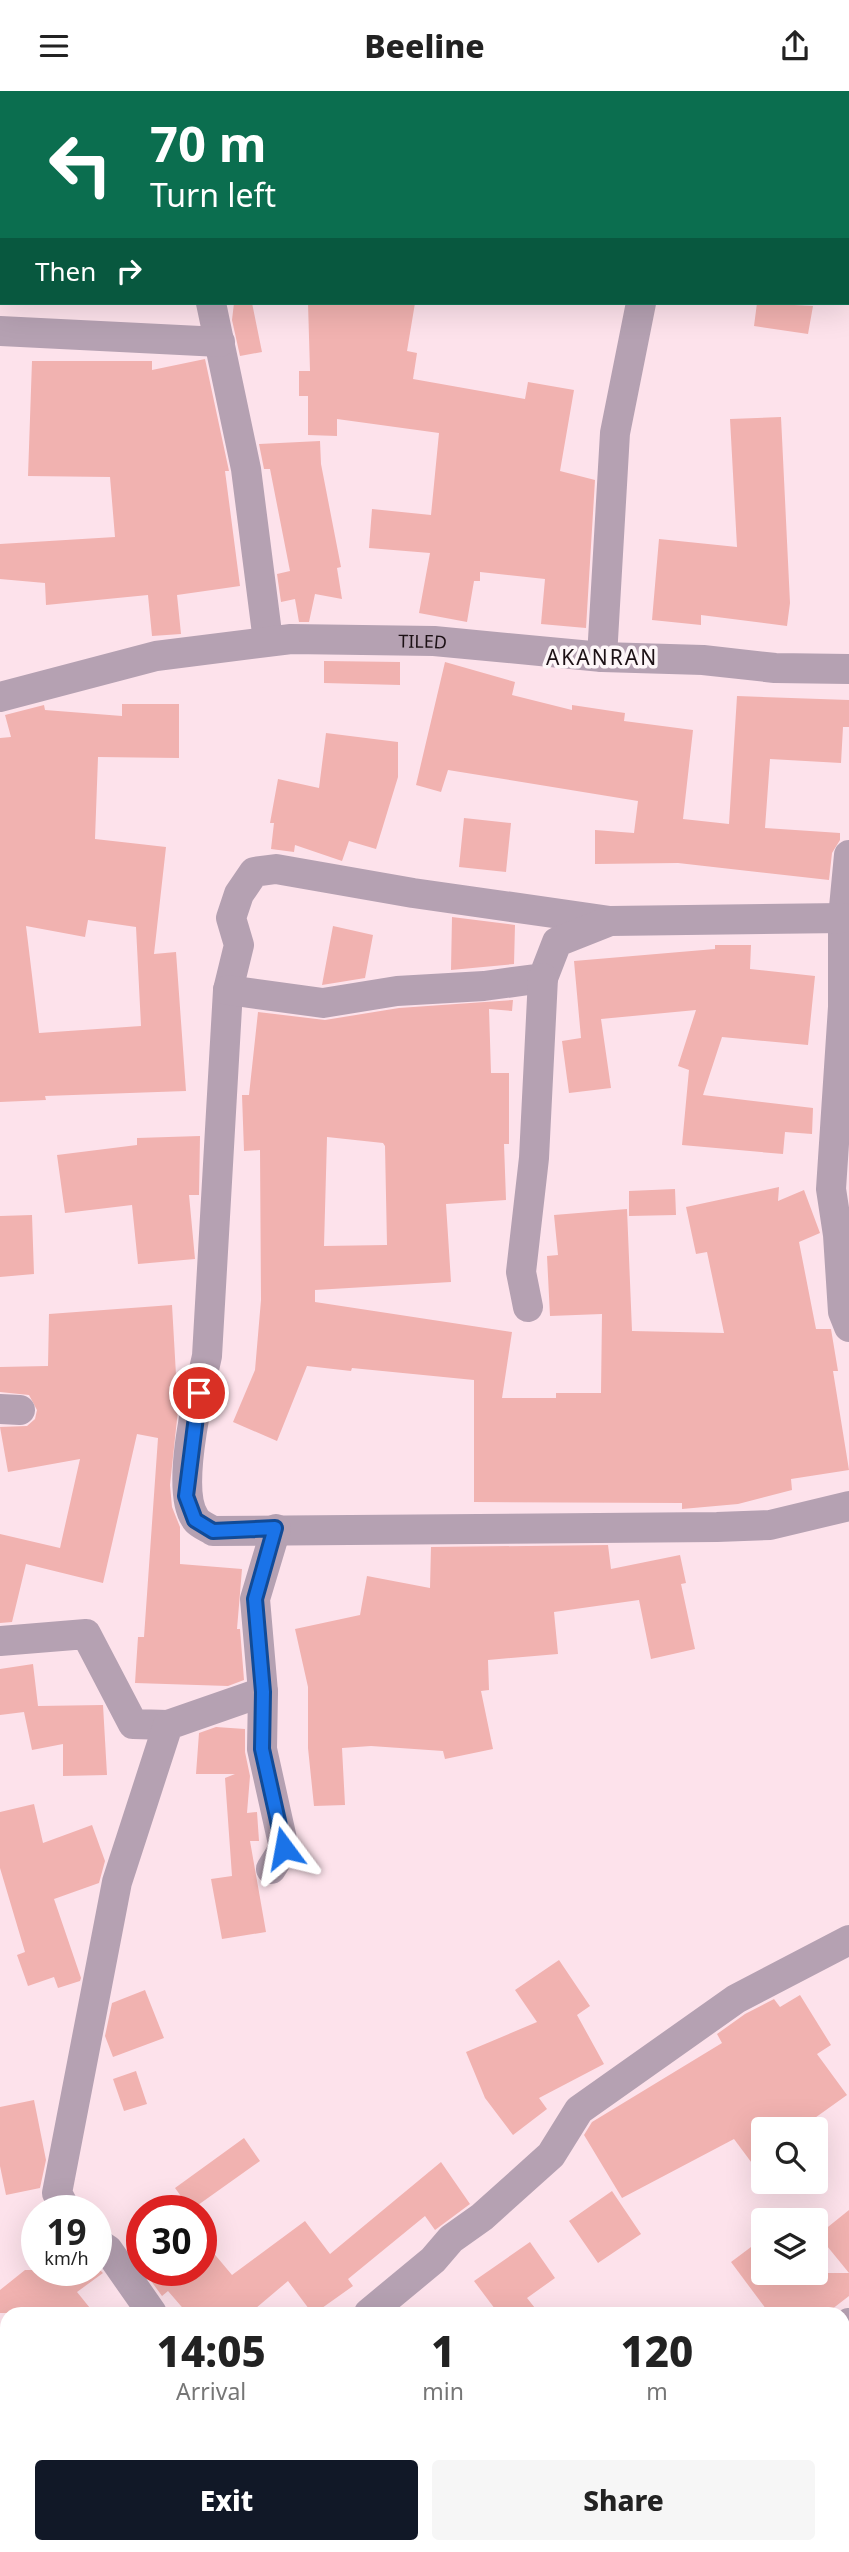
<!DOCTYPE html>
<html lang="en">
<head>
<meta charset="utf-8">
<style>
	body { margin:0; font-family:"Noto Sans",sans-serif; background:#f6f6f6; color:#222; height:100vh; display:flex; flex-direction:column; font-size:26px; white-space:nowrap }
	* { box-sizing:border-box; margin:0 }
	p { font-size:23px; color:#767676 }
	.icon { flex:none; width:38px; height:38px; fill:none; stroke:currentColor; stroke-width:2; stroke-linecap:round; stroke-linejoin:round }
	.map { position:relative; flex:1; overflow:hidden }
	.panel { position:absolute; left:0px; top:2216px; width:850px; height:247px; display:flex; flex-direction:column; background:#fff; border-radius:21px 21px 0 0; box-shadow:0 7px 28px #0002 }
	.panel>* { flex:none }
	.top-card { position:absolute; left:0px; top:0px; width:850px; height:214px; box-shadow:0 7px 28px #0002; background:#0b6e4f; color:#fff; overflow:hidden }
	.fabs { position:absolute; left:751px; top:2026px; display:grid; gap:14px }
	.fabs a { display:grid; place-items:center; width:77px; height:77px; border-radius:7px; background:#fff; box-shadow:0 7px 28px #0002; font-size:35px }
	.speed { position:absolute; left:21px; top:2104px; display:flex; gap:14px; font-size:35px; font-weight:700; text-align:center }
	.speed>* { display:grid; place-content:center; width:91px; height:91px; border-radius:50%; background:#fff; box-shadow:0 7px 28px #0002; line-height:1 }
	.speed small { font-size:18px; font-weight:400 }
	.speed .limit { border:10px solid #d22; background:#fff; color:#111 }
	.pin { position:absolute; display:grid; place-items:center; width:60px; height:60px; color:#fff; margin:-30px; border:4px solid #fff; border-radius:50%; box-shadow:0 2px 7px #0007 }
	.me { position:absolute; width:77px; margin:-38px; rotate:347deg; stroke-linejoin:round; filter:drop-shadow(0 0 5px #0008) }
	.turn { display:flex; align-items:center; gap:24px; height:147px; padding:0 35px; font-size:32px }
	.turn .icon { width:91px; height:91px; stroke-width:2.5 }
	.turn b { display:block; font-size:49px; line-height:60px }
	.then { display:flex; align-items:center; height:66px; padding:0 35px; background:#0003; gap:14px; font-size:26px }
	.eta { display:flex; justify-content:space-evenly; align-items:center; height:119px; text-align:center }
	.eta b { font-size:42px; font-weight:800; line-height:49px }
	.cta { display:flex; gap:14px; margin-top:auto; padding:14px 35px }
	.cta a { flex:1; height:80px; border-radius:7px; background:#111827; color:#fff; font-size:28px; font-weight:800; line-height:80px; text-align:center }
	.cta a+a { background:#f6f6f6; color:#222 }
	header { display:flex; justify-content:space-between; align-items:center; height:91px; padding:0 35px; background:#fff; font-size:32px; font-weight:800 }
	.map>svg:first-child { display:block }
</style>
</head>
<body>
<header><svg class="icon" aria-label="menu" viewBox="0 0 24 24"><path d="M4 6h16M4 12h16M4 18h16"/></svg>Beeline<svg class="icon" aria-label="share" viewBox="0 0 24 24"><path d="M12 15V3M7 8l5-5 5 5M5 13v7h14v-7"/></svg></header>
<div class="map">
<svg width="849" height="2461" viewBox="0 0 849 2461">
	<rect width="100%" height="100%" fill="#fde2eb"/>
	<path fill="#f1b2b0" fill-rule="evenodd" d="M234,212H252L262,261L240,265L232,229Z
		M308,212H415L407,260L417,262L413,288L525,308L528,291L574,299L560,380L595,389L586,537L541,533L545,488L480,481V490H474L467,531L419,522L430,462L369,457L372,418L431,424L439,342L337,328V345L308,344V305H299V280H310Z
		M757,212L813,215L808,243L754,235Z
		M205,268L229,380H225L240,495L177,504L181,543L152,545L148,504L46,514L45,492L0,488V453L115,446L110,386L28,385L32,270H152V279Z
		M781,326L790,512L787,535L701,524V534L652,529L659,448L737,456L730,328Z
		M320,350L321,373L341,476L337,477L342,508L315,503L309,531H299L295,508L281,511L277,483L290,480L270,378H264L259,353Z
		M324,570L400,571V594L324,592Z
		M445,571L515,591L512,604L572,619V614L625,622L624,630L693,639L683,728L729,733L737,605L849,609V636H843L841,672L770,668L765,737L840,742V749L832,762L829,789L678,772L595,773V739L634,742L638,710L448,679L441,701L416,694Z
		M122,613H179V667L98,666L95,748L166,756L154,863L176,861L186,1000L45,1005L46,1009L0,1011V647L11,646L5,624L44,614L45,619L122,625ZM88,829L136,836L141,935L39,942L26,835L85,846Z
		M326,642L398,651V686L376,758L349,750L342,770L295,754L294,761L271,758L274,732H270L278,688L319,697Z
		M464,727L511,732L506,781L459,776Z
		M452,826L515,834L514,873L451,879Z
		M333,835L373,844L365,887L322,894Z
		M715,854H751L750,878L815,885L808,954L722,946L703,1004L813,1017L812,1043L785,1041L783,1063L682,1054L689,979L678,975L696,919L601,928L611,997L569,1002L562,950L581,947L574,870L715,858Z
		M513,909L512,920L489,918L491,982H509V1053H504L506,1109L446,1113L451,1191L315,1199V1211L512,1241L502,1307H556V1302H601L602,1223L550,1225L547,1165L558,1164L554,1124L627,1118L632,1240L724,1242L707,1161L696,1163L686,1116L779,1096L778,1110L804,1099L820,1142L799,1151L816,1238H831L838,1280H833L849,1379L791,1388L792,1399L738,1413L682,1418V1412L474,1411V1289L352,1277L351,1280L307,1275L277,1350L233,1331L255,1279L261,1209L260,1059L244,1060L242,1004H249L258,921L325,929L399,917ZM327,1046L383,1052L385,1055L387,1154L324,1155Z
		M200,1045L199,1104H189L195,1168L138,1173L132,1114L65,1122L57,1064L137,1054V1047Z
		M675,1098L676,1124L629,1125V1100Z
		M32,1124L34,1183L0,1186V1125Z
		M172,1214L178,1319L170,1394L172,1416L180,1436V1473L242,1478L237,1538H240L244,1589L228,1595L135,1592L138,1546H144L158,1347L137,1343L103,1492L26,1473L12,1531L0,1532V1443L60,1457L80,1368L8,1381L0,1336L27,1335L35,1328L37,1319L29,1304L0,1301V1276L48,1275L49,1223Z
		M608,1454L611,1478L680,1464L686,1492L681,1493L695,1558L651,1568L639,1509L554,1521L558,1563L488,1569L489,1599L481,1600L493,1658L445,1668L443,1660L371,1655L342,1657L345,1714L314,1715L308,1657V1596L295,1538L360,1524L367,1485L430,1497L431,1456Z
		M33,1573L38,1615L103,1614L107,1684L63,1685V1653L32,1659L24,1621L0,1624V1578Z
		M216,1636L245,1638V1661L250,1685L247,1722L257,1721L259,1750H250L266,1841L222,1848L211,1788L232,1785L225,1687L235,1683H196L199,1642Z
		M34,1713L43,1752L92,1734L105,1770L99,1792L54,1808L81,1887L80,1890L58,1897L54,1886L28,1895L17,1864L25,1861L0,1777V1721Z
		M559,1869L590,1915L577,1924L604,1973L539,2007L547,2018L513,2044L485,2007L466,1961L537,1931L515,1899Z
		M145,1899L164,1947L113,1966L105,1945L112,1912Z
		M800,1904L831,1954L817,1963L847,2004L798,2039H763V2087L734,2048L622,2107L584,2044L592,2031L722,1952L717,1943L745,1923L774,1908L780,1916Z
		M136,1980L147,2013L124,2020L113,1988Z
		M34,2009L46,2069L40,2097L6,2104L0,2075V2016Z
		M244,2047L260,2070L191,2119L175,2097Z
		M441,2071L470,2113L435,2139L425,2125L348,2188L353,2195L315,2222H312L288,2190L250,2222H187L168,2200L162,2205L143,2179H201V2147L232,2184L305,2130L330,2163Z
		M612,2100L641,2143L598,2172L569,2130Z
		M849,2119V2182L818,2144Z
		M763,2147V2182H849V2205L827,2222H769L731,2171Z
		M530,2151L555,2187L527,2207L539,2222H498L474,2190Z
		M25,2179H100L103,2182L77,2201L94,2222H0V2199Z"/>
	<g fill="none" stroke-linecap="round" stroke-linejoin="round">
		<g stroke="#b5a1b2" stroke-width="30">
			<path d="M220,2V0"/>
			<path d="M670,2V0"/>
			<path d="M211,212L246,378L268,550"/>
			<path d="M0,240L220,251"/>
			<path d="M602,566L615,342L641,212"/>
			<path id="s1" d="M0,606L156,565L291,548L434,550L602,566L703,569L775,577L849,578"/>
			<path d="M849,764L843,827V916L831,1098L838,1144L843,1221L849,1236"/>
			<path d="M610,830L413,802L276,778L254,781L239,803L231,827L239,854L228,899L207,1265C199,1301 175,1398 195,1427C198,1433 207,1436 213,1440L717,1436L770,1434L849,1415"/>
			<path d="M228,899L323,912L397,900L484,895L543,887L557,851L610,830L843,827"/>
			<path d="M528,1216L521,1181L534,1067L543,887"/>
			<path d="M0,1318L20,1319"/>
			<path d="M0,1550L86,1543L133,1633L168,1634"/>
			<path d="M271,1778L284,1757L262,1658L263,1601L255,1508L276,1438"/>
			<path d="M66,2119L57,2102L117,1791L168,1634L263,1601"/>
			<path d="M96,2151L108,2159L152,2222"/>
			<path d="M369,2222L433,2169L451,2148L482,2126L551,2064L579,2019L736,1908L849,1849"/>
			<path d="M844,2238L849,2232"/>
			<path d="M367,2455L372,2461"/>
			<path d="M730,2455L733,2461"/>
			<path d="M143,2461L150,2455"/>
			<path d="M582,2461L591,2455"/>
		</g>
	</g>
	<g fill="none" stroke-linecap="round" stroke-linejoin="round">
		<defs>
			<path id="route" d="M199,1302L186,1405L195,1429L213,1440L275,1437L255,1508L263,1601L262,1658L284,1757"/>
		</defs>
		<use href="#route" stroke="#114b97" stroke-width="18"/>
		<use href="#route" stroke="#1a73e8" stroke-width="12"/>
	</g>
	<g text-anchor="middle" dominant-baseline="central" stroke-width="7" stroke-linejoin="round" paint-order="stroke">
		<g font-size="18" fill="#1c1115" stroke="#fdf6f8">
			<text stroke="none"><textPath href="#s1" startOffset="429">TILED</textPath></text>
		</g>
		<g font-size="21" letter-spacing="2" fill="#1c1115" stroke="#fdf6f8">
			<text x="602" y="566">AKANRAN</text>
		</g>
	</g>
</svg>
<div class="fabs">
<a><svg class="icon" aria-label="search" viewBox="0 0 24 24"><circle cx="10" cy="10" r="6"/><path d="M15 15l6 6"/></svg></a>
<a><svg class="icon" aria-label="layers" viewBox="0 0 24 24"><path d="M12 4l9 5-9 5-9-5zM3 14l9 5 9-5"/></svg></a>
</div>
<div class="speed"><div>19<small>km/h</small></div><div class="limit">30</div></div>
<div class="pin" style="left:199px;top:1302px;background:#d93025"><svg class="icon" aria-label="arrive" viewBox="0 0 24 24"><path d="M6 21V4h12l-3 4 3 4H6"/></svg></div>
<svg class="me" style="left:284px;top:1757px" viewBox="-20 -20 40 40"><path d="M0-17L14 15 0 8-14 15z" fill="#1a73e8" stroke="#fff" stroke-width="4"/></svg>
<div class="top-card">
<div class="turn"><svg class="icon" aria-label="left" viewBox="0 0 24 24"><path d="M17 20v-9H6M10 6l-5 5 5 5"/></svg><div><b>70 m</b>Turn left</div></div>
<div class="then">Then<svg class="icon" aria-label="right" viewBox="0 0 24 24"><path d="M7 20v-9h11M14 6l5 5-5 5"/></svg></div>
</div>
<section class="panel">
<div class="eta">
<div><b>14:05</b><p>Arrival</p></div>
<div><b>1</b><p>min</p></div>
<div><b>120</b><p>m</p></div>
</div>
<div class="cta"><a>Exit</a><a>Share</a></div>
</section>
</div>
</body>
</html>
